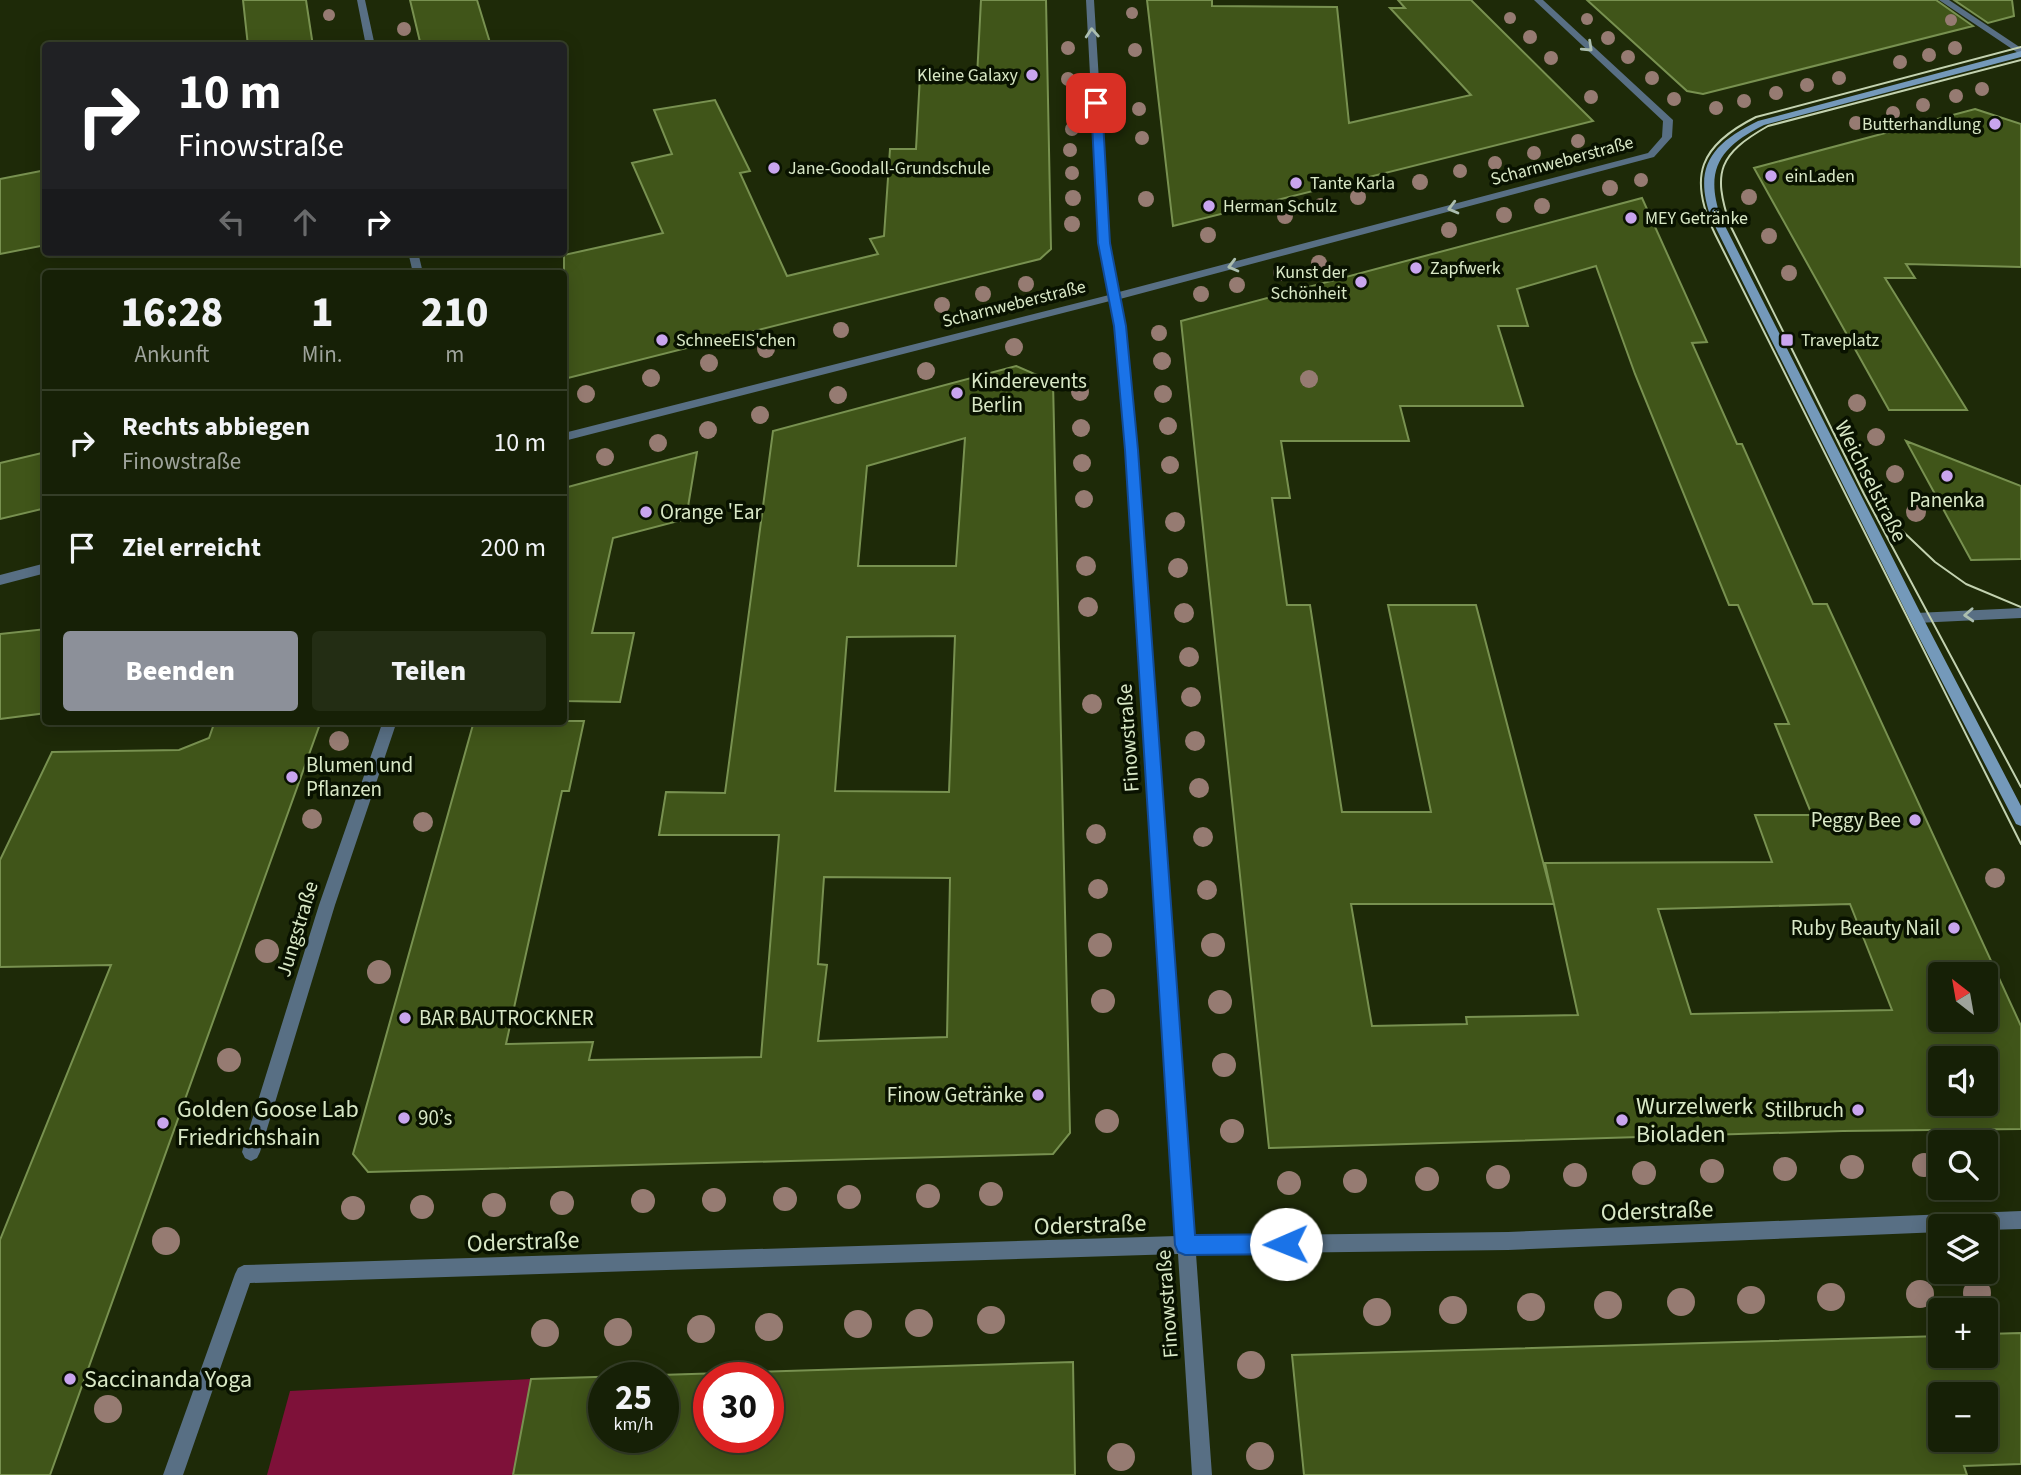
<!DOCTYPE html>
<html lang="de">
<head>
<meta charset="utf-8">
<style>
	body { margin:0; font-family:"Source Sans 3",sans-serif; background:#232d14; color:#f1f3f6; height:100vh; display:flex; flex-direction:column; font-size:26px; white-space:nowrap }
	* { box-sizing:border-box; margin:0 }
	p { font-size:23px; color:#9ea39b }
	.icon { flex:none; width:38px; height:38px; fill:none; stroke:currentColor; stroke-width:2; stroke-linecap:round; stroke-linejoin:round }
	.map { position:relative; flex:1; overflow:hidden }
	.details { position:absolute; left:42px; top:270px; width:525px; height:455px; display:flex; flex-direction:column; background:#162006; border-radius:7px; box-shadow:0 4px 18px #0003,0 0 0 2px #353e28 }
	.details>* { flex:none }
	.banner { position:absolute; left:42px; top:42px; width:525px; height:214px; border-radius:7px; box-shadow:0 4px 18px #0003,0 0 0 2px #353e28; background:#202124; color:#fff; overflow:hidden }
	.needle { width:46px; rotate:329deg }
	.fabs { position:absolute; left:1928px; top:962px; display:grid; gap:14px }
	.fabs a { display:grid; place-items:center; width:70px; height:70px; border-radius:7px; background:#162006; box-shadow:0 4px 18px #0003,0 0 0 2px #353e28; font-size:35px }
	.speed { position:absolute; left:588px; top:1362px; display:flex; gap:14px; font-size:35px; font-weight:700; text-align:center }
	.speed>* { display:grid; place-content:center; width:91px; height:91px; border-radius:50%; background:#162006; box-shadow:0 4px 18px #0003,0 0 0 2px #353e28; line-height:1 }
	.speed small { font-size:18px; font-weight:400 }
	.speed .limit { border:10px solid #d22; background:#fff; color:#111 }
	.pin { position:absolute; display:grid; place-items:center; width:60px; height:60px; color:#fff; margin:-30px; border-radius:14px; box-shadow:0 4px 10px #0006 }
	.me { position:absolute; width:77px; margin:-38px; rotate:269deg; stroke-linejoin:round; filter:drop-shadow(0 0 5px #0008) }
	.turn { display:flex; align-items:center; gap:24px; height:147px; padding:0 21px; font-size:32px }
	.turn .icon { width:91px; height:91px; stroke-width:2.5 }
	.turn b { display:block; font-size:49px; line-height:60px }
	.lanes { display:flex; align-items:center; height:66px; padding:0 21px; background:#0003; justify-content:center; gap:35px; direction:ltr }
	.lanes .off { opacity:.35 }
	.eta { display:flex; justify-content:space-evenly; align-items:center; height:119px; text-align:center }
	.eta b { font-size:42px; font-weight:800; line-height:49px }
	.button { display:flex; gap:14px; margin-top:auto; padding:14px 21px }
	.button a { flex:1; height:80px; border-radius:7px; background:#8c9099; color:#fff; font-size:28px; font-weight:800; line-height:80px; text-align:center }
	.button a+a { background:#232d14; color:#f1f3f6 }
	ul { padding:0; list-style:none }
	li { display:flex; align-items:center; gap:21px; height:105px; padding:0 21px; border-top:2px solid #353e28 }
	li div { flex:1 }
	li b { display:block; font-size:26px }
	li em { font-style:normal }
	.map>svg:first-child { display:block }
</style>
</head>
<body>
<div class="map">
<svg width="2021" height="1475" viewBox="0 0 2021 1475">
	<rect width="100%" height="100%" fill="#1e2a08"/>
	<path fill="#7e1139" d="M531,1379L514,1475H267L290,1391Z"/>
	<path fill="#405519" stroke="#789150" stroke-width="2" fill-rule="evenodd" d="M243,0H306L313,46H248Z
		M410,0H477L491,46H421Z
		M981,0H1046L1051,249L1040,259L564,379V255L663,233L632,163L672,154L654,110L715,100L750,171L740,173L787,276L878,254L870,239L884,236L890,149H916L920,76L977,77Z
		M1147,0H1212V6L1337,7L1349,123L1471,95L1390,8H1405L1398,0H1471L1593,121L1173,226Z
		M1587,0H1936L1973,26L1703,94L1687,91Z
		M1954,0H2012L2014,16L1988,23Z
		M1975,109L2021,124V267L1906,264L1915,278H1885L1967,410H1889L1754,168Z
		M46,170V245L0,254V179Z
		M1642,198L1707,342L1692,343L1737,444H1742L1813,604H1827L2021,1026V1129L1843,1131L1269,1148L1181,321ZM1596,266L1635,374L1729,605H1738L1789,724H1775L1812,815H1755L1772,862L1545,863L1578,1015L1466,1017L1467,1024L1372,1026L1351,904H1554L1476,605H1388L1431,812H1342L1310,605H1287L1272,498H1290L1281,441H1409L1400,406H1523L1498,326H1528L1517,289ZM1850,904L1892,1010L1691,1014L1658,909ZM1941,975H1986V1020H1941ZM1941,1059H1986V1104H1941Z
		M1016,366L1053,382L1070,1133L1053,1154L368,1172L353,1154L474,721H584L569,791H562L506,1044L593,1042L589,1060L761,1057L779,835H659L666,792L725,793L773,431ZM965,438L956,566H858L867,466ZM955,636L949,792L835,791L847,637ZM824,877L950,878L947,1037L818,1041L827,965L818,964Z
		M1906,441L2021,486V559L1971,560Z
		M46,452V508L0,519V463Z
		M697,452L686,519L613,538L592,633H634L620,702L564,701V488Z
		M46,629V713L0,719V634Z
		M215,721H321L50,1475H0V1240L111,965L0,967V860L52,752L179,750L209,738Z
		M2021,1333V1464L1964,1466L1967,1475H1304L1292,1355L1941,1336V1356H1986V1334ZM1941,1395H1986V1440H1941Z
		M1073,1362L1075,1475H513L531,1379ZM604,1377H663V1437H604ZM709,1377H768V1437H709Z"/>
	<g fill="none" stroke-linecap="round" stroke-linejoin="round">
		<path fill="#586f84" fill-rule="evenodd" d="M357,0H365L375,46H366Z
			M1086,0H1094L1109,243L1119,292L1648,153L1662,137L1663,121L1534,0H1543L1673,120L1672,137L1654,157L1120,299L1125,326L1138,450L1195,1236L1508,1232L2021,1211V1229L1986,1230V1227H1941V1232L1508,1250L1196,1254L1212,1475H1192L1178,1254L250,1283L183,1475H163L235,1274L238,1268L244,1265L1177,1236L1126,450L1115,326L1110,301L564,441V433L1109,295L1099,243Z
			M1939,0H1949L2021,48V55Z
			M408,252H418L423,273H413Z
			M46,563V573L0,585V575Z
			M2021,608V618L1916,623L1909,618L1916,613Z
			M383,721H397L335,905L260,1152L257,1158L251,1161L245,1158L242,1152L319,905Z"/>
		<path fill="#7499ba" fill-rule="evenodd" d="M2021,51V57L1764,125C1720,147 1704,169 1721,218L1923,618L2021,806V826L2016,824L1909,618L1711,218C1693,167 1711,144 1758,121Z"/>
		<path stroke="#c3d2b0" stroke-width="2" d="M2021,47L1756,117C1700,145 1687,176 1715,234L2021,844
			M2021,60L1768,126C1719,154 1712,171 1730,225L1864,494L2021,787
			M1876,506L1935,562L1966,584L2021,607"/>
	</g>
	<g fill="#967b72">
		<circle cx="1132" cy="13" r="6"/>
		<circle cx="329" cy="15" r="6"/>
		<circle cx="1510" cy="18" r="6"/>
		<circle cx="1587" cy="19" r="6"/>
		<circle cx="1951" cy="20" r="6"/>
		<circle cx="404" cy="29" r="7"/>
		<circle cx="1530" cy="37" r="7"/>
		<circle cx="1608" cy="38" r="7"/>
		<circle cx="1068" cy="48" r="7"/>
		<circle cx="1955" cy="48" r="7"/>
		<circle cx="1135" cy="50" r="7"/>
		<circle cx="1929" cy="55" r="7"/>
		<circle cx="1628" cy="57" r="7"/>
		<circle cx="1551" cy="58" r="7"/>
		<circle cx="1900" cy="62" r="7"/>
		<circle cx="1652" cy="78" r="7"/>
		<circle cx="1839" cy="78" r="7"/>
		<circle cx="1068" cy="79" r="7"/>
		<circle cx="1807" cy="85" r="7"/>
		<circle cx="1982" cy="89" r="7"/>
		<circle cx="1776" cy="93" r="7"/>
		<circle cx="1956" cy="96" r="7"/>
		<circle cx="1591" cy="97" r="7"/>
		<circle cx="1674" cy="99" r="7"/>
		<circle cx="1744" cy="101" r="7"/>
		<circle cx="1923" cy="105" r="7"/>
		<circle cx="1716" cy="108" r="7"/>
		<circle cx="1139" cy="109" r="7"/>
		<circle cx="1893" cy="113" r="7"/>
		<circle cx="1856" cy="123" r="7"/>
		<circle cx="1072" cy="129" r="7"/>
		<circle cx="1142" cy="138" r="7"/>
		<circle cx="1578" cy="141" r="7"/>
		<circle cx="1070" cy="150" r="7"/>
		<circle cx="1534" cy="153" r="7"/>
		<circle cx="1495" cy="163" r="7"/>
		<circle cx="1460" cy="171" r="7"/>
		<circle cx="1072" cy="173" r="7"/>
		<circle cx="1641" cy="180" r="7"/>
		<circle cx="1420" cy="182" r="8"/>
		<circle cx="1610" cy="188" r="8"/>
		<circle cx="1358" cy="197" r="8"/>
		<circle cx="1749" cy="197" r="8"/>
		<circle cx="1073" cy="198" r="8"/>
		<circle cx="1146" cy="199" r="8"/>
		<circle cx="1321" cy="206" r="8"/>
		<circle cx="1542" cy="206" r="8"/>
		<circle cx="1504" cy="215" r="8"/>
		<circle cx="1285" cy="216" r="8"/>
		<circle cx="1072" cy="224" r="8"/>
		<circle cx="1449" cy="230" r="8"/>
		<circle cx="1208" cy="235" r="8"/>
		<circle cx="1769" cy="236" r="8"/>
		<circle cx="1319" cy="263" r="8"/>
		<circle cx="1281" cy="273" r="8"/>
		<circle cx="1789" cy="273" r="8"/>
		<circle cx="1026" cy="284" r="8"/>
		<circle cx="1237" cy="285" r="8"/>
		<circle cx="983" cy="294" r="8"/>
		<circle cx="1201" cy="294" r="8"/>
		<circle cx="942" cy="305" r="8"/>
		<circle cx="841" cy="330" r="8"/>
		<circle cx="1159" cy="333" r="8"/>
		<circle cx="1014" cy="347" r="9"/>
		<circle cx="766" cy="349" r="9"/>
		<circle cx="1162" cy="361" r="9"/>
		<circle cx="709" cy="363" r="9"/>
		<circle cx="926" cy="371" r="9"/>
		<circle cx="651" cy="378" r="9"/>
		<circle cx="1309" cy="379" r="9"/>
		<circle cx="1080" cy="392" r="9"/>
		<circle cx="586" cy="394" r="9"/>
		<circle cx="1163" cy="394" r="9"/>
		<circle cx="838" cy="395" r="9"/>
		<circle cx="1857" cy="403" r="9"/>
		<circle cx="760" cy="415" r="9"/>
		<circle cx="1168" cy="426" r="9"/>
		<circle cx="1081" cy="428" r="9"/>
		<circle cx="708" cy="430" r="9"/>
		<circle cx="1876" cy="437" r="9"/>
		<circle cx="658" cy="443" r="9"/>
		<circle cx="605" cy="457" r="9"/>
		<circle cx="1082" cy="463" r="9"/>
		<circle cx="1170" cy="465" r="9"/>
		<circle cx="1895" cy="474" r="9"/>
		<circle cx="1084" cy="499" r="9"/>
		<circle cx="1916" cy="512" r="10"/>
		<circle cx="1175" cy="522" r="10"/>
		<circle cx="1086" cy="566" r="10"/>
		<circle cx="1178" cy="568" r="10"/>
		<circle cx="1088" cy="607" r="10"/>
		<circle cx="1184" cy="613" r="10"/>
		<circle cx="1189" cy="657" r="10"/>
		<circle cx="1191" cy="697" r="10"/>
		<circle cx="1092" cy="704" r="10"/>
		<circle cx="339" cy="741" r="10"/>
		<circle cx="1195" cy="741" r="10"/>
		<circle cx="1199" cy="788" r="10"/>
		<circle cx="312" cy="819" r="10"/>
		<circle cx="423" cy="822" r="10"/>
		<circle cx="1096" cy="834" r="10"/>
		<circle cx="1203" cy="837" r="10"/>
		<circle cx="1995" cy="878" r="10"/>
		<circle cx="1098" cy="889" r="10"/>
		<circle cx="1207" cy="890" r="10"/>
		<circle cx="1100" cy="945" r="12"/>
		<circle cx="1213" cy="945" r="12"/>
		<circle cx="267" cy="951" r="12"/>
		<circle cx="379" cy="972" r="12"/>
		<circle cx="1103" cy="1001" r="12"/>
		<circle cx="1220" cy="1002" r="12"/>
		<circle cx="229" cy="1060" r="12"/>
		<circle cx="1224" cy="1065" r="12"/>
		<circle cx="1107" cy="1121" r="12"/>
		<circle cx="1232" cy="1131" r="12"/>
		<circle cx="1924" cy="1165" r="12"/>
		<circle cx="1852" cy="1167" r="12"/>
		<circle cx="1785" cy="1169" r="12"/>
		<circle cx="1712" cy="1171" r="12"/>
		<circle cx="1644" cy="1173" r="12"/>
		<circle cx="1575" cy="1175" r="12"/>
		<circle cx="1498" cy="1177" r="12"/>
		<circle cx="1427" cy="1179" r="12"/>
		<circle cx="1355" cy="1181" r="12"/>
		<circle cx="1289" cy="1183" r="12"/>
		<circle cx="991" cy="1194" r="12"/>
		<circle cx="928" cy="1196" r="12"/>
		<circle cx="849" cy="1197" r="12"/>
		<circle cx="785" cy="1199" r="12"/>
		<circle cx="714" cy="1200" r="12"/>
		<circle cx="643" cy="1201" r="12"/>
		<circle cx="562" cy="1203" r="12"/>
		<circle cx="494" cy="1205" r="12"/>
		<circle cx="422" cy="1207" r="12"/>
		<circle cx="353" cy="1208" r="12"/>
		<circle cx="166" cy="1241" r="14"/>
		<circle cx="1977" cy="1293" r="14"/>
		<circle cx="1920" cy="1294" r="14"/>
		<circle cx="1831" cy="1297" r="14"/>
		<circle cx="1751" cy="1300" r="14"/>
		<circle cx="1681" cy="1302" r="14"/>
		<circle cx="1608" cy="1305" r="14"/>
		<circle cx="1531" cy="1307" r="14"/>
		<circle cx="1453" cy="1310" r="14"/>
		<circle cx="1377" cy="1312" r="14"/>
		<circle cx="991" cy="1320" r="14"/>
		<circle cx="919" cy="1323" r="14"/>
		<circle cx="858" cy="1324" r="14"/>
		<circle cx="769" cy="1327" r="14"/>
		<circle cx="701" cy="1329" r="14"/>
		<circle cx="618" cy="1332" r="14"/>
		<circle cx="545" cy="1333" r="14"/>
		<circle cx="1251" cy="1365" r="14"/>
		<circle cx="108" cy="1409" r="14"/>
		<circle cx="1260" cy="1456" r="14"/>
		<circle cx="1121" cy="1457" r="14"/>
	</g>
	<defs><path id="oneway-chevron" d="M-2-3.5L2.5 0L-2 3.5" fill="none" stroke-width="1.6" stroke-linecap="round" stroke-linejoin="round" transform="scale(1.75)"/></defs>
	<g stroke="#acbeaf">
		<use href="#oneway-chevron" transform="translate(1092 33) rotate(-94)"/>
		<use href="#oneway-chevron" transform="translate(1588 47) rotate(43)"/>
		<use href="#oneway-chevron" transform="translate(1453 208) rotate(165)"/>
		<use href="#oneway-chevron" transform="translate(1233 266) rotate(165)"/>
		<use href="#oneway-chevron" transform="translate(1969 615) rotate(177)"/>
	</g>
	<path fill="#1a73e8" stroke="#114b97" stroke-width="2" d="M1096,99L1102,103L1110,243L1126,326L1138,450L1195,1235L1286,1234L1294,1237L1297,1244L1294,1251L1286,1254L1185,1255L1178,1252L1175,1245L1125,450L1114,326L1098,243L1091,103Z"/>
	<g fill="#c9a5ee" stroke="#091200" stroke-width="2.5">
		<circle cx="1032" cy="75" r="7"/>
		<circle cx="1995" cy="124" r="7"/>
		<circle cx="774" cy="168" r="7"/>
		<circle cx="1771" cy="176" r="7"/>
		<circle cx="1296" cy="183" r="7"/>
		<circle cx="1209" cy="206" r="7"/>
		<circle cx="1631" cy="218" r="7"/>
		<circle cx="1416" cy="268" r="7"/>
		<circle cx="1361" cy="282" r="7"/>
		<circle cx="662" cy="340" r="7"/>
		<rect x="1780" y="333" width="14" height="14" rx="3.5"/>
		<circle cx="957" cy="393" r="7"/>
		<circle cx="1947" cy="476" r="7"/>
		<circle cx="646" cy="512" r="7"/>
		<circle cx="292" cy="777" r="7"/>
		<circle cx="1915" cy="820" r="7"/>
		<circle cx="1954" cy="928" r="7"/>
		<circle cx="405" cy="1018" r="7"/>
		<circle cx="1038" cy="1095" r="7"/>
		<circle cx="1858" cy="1110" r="7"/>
		<circle cx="404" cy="1118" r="7"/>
		<circle cx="1622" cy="1120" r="7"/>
		<circle cx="163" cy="1123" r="7"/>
		<circle cx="70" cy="1379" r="7"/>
	</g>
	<g text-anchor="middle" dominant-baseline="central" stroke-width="7" stroke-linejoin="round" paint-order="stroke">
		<g font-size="18" fill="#d9e8c6" stroke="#091200" text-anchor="start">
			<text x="1018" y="75" text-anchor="end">Kleine Galaxy</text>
			<text x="1981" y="124" text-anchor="end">Butterhandlung</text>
			<text x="788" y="168">Jane-Goodall-Grundschule</text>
			<text x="1785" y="176">einLaden</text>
			<text x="1310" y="183">Tante Karla</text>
			<text x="1223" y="206">Herman Schulz</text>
			<text x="1645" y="218">MEY Getränke</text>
			<text x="1430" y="268">Zapfwerk</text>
			<text x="1347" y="272" text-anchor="end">Kunst der<tspan x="1347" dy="21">Schönheit</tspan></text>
			<text x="676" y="340">SchneeEIS'chen</text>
			<text x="1801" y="340">Traveplatz</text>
		</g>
		<g font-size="18" fill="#d9e8c6" stroke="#091200">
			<text transform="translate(1562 161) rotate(-15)">Scharnweberstraße</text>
			<text transform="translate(1014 304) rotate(-14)">Scharnweberstraße</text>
		</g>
		<g font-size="21" fill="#d9e8c6" stroke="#091200" text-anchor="start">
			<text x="971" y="381">Kinderevents<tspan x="971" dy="24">Berlin</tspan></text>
			<text x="1947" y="500" text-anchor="middle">Panenka</text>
			<text x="660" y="512">Orange 'Ear</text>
			<text x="306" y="765">Blumen und<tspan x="306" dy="24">Pflanzen</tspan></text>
			<text x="1901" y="820" text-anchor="end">Peggy Bee</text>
			<text x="1940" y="928" text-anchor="end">Ruby Beauty Nail</text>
			<text x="419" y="1018">BAR BAUTROCKNER</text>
			<text x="1024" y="1095" text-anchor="end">Finow Getränke</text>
			<text x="1844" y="1110" text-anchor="end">Stilbruch</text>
			<text x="418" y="1118">90’s</text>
		</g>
		<g font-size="21" fill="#d9e8c6" stroke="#091200">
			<text transform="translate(1871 481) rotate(63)">Weichselstraße</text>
			<text transform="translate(1128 738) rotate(-94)">Finowstraße</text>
			<text transform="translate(297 929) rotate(-73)">Jungstraße</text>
			<text transform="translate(1167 1304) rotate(-94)">Finowstraße</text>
		</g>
		<g font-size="24" fill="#d9e8c6" stroke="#091200" text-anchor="start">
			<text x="1636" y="1106">Wurzelwerk<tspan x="1636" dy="28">Bioladen</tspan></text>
			<text x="177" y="1109">Golden Goose Lab<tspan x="177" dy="28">Friedrichshain</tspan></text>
			<text x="84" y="1379">Saccinanda Yoga</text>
		</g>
		<g font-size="24" fill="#d9e8c6" stroke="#091200">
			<text transform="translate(1657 1211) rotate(-2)">Oderstraße</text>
			<text transform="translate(1090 1225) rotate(-2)">Oderstraße</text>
			<text transform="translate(523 1242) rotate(-2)">Oderstraße</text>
		</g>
	</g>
</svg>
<div class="fabs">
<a><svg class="needle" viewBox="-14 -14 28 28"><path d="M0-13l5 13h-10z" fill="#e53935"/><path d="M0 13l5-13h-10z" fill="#9ea39b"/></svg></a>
<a><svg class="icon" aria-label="sound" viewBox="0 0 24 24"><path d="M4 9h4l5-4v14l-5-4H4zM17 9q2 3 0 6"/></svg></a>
<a><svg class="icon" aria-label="search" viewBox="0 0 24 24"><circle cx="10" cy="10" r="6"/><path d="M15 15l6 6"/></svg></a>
<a><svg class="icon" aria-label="layers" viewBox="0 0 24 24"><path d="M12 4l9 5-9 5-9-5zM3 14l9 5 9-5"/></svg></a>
<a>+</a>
<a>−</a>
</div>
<div class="speed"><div>25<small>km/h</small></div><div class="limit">30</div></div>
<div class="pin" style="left:1096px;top:103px;background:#d93025"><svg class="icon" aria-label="arrive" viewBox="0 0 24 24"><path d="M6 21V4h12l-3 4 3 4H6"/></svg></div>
<svg class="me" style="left:1286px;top:1244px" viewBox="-20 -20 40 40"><circle r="19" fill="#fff"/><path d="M0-13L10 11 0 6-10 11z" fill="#1a73e8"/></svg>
<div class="banner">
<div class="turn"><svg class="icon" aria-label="right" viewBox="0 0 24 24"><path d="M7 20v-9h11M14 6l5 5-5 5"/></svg><div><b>10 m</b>Finowstraße</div></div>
<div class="lanes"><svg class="icon off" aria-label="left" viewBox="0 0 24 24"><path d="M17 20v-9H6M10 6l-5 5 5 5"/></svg><svg class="icon off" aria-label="ahead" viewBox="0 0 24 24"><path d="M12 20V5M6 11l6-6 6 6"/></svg><svg class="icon" aria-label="right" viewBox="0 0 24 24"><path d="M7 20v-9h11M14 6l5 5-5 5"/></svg></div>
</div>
<section class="details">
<div class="eta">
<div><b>16:28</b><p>Ankunft</p></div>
<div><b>1</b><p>Min.</p></div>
<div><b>210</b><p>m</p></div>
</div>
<ul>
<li><svg class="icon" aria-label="right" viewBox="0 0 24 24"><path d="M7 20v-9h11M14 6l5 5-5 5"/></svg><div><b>Rechts abbiegen</b><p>Finowstraße</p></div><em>10 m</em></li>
<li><svg class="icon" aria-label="arrive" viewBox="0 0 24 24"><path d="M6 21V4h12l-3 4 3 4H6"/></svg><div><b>Ziel erreicht</b></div><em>200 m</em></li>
</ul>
<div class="button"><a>Beenden</a><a>Teilen</a></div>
</section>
</div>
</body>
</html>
